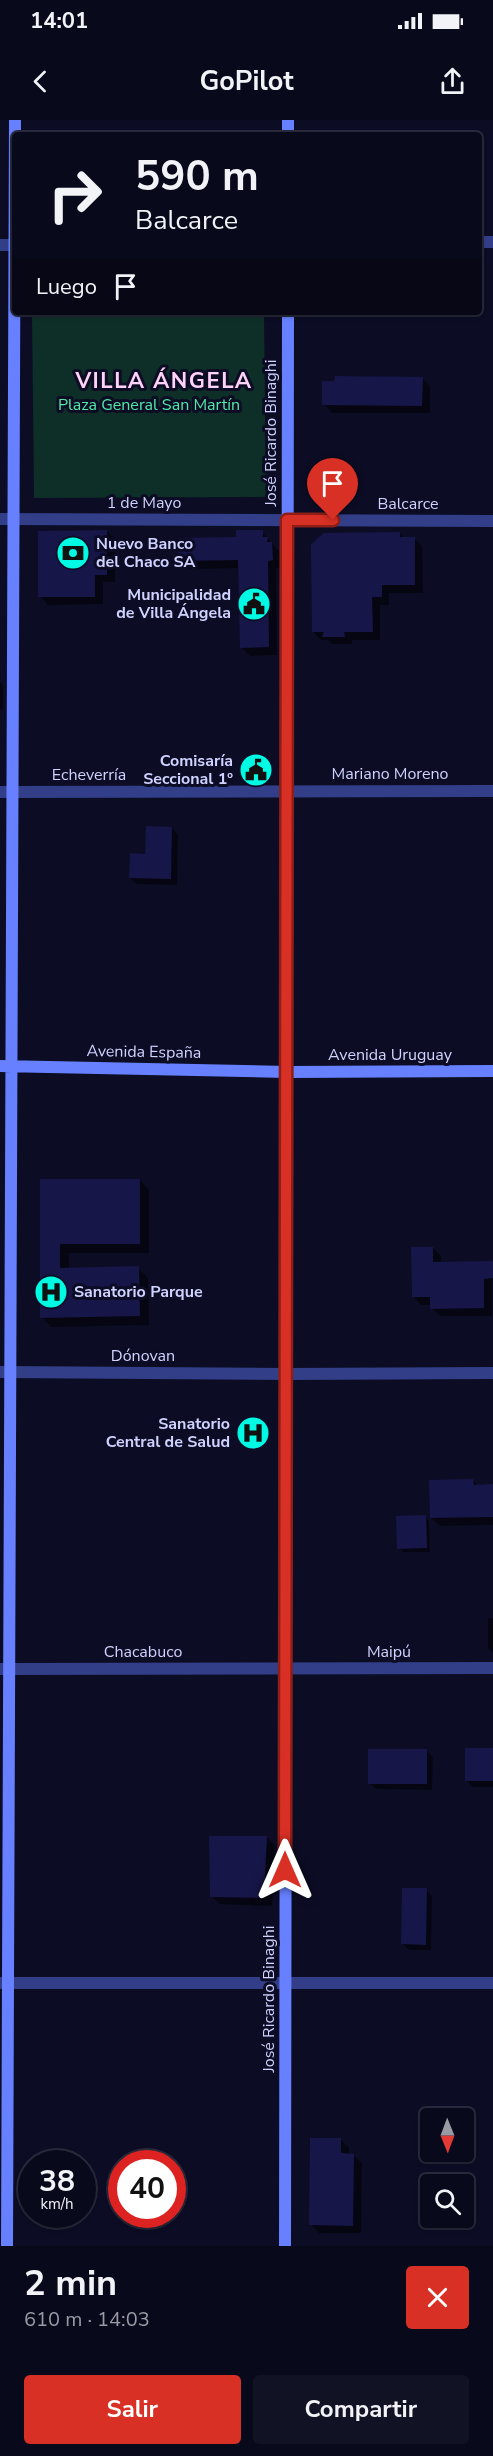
<!DOCTYPE html>
<html lang="es">
<head>
<meta charset="utf-8">
<style>
	body { margin:0; font-family:"Nunito Sans",sans-serif; background:#121225; color:#f1f3f6; height:100vh; display:flex; flex-direction:column; font-size:22px; white-space:nowrap }
	* { box-sizing:border-box; margin:0 }
	p { font-size:20px; color:#999aa3 }
	.icon { flex:none; width:33px; height:33px; fill:none; stroke:currentColor; stroke-width:2; stroke-linecap:round; stroke-linejoin:round }
	.map { position:relative; height:2126px; overflow:hidden }
	.panel { display:flex; flex-direction:column; background:#09091c; flex:1 }
	.panel>* { flex:none }
	.top-card { position:absolute; left:12px; top:12px; width:470px; height:183px; border-radius:6px; box-shadow:0 2px 4px #0004,0 0 0 2px #292a3b; background:#09091c; color:#f1f3f6; overflow:hidden }
	.needle { width:39px; rotate:179deg }
	.buttons { position:absolute; left:420px; top:1988px; display:grid; gap:12px }
	.buttons a { display:grid; place-items:center; width:54px; height:54px; border-radius:6px; background:#09091c; box-shadow:0 2px 4px #0004,0 0 0 2px #292a3b; font-size:30px }
	.speed { position:absolute; left:18px; top:2030px; display:flex; gap:12px; font-size:30px; font-weight:700; text-align:center }
	.speed>* { display:grid; place-content:center; width:78px; height:78px; border-radius:50%; background:#09091c; box-shadow:0 2px 4px #0004,0 0 0 2px #292a3b; line-height:1 }
	.speed small { font-size:15px; font-weight:400 }
	.speed .limit { border:9px solid #d22; background:#fff; color:#111 }
	.pin { position:absolute; display:grid; place-items:center; width:51px; height:51px; color:#fff; margin:-62px -26px; border-radius:50% 50% 50% 0; rotate:-45deg; box-shadow:0 0 6px #0007 }
	.pin .icon { rotate:45deg }
	.me { position:absolute; width:66px; margin:-33px; rotate:0deg; stroke-linejoin:round; filter:drop-shadow(0 0 4px #0008) }
	.turn { display:flex; align-items:center; gap:21px; height:126px; padding:0 24px; font-size:27px }
	.turn .icon { width:78px; height:78px; stroke-width:2.5 }
	.turn b { display:block; font-size:42px; line-height:51px }
	.then { display:flex; align-items:center; height:57px; padding:0 24px; background:#0003; gap:12px; font-size:22px }
	.round { display:grid; place-items:center; flex:none; width:63px; height:63px; border-radius:6px; background:#121225 }
	.overview { display:flex; align-items:center; justify-content:space-between; height:102px; padding:0 24px }
	h1 { font-size:36px; font-weight:700; line-height:45px }
	.primary-button { display:flex; gap:12px; margin-top:auto; padding:12px 24px }
	.primary-button a { flex:1; height:69px; border-radius:6px; background:#d93025; color:#fff; font-size:24px; font-weight:700; line-height:69px; text-align:center }
	.primary-button a+a { background:#121225; color:#f1f3f6 }
	.status { display:flex; justify-content:space-between; align-items:center; height:42px; padding:0 30px; background:#09091c; direction:ltr }
	.status svg { height:16px; fill:currentColor }
	header { display:flex; justify-content:space-between; align-items:center; height:78px; padding:0 24px; background:#09091c; font-size:27px; font-weight:700 }
	.map>svg:first-child { display:block }
</style>
</head>
<body>
<div class="status"><b>14:01</b><svg viewBox="0 0 49 12"><path d="M0 12V9h3v3zM5 12V6h3v6zM10 12V3h3v9zM15 12V0h3v12zM26 1h20v11H26zM47 4h2v5h-2z"/></svg></div>
<header><svg class="icon" aria-label="back" viewBox="0 0 24 24"><path d="M15 5l-7 7 7 7"/></svg>GoPilot<svg class="icon" aria-label="share" viewBox="0 0 24 24"><path d="M12 15V3M7 8l5-5 5 5M5 13v7h14v-7"/></svg></header>
<div class="map">
<svg width="493" height="2126" viewBox="0 0 493 2126">
	<rect width="100%" height="100%" fill="#0c0c25"/>
	<path fill="#0e2f28" d="M32,192H264L266,377L34,378Z"/>
	<path fill="#0007" d="M422,258L430,266V293H332L324,284Z
		M107,412L115,420V462H103V484L48,485L40,476Z
		M262,412L280,432V448H276L277,535L250,536L241,527L240,448L189,449L180,440Z
		M400,414L404,418H414L422,426L423,473H389V485H380V520H352V524H332L328,520H321L313,512Z
		M0,562L3,565V590L0,589Z
		M172,708L178,715L177,765L137,764L130,758Z
		M41,1060H140L149,1070V1133H69V1149L138,1148L148,1158L149,1205L51,1207L42,1197Z
		M433,1128L441,1136V1144L493,1143L492,1196H440L431,1188V1185H421L413,1176Z
		M473,1361L478,1366H493V1405L440,1406L431,1398Z
		M425,1397L429,1401L430,1432H403L399,1428Z
		M488,1498H493V1533L488,1528Z
		M493,1630V1667H473L466,1660Z
		M426,1631L433,1637L432,1670L376,1669L369,1663Z
		M267,1717L275,1726L272,1786L220,1784L211,1776Z
		M426,1770L432,1776L431,1830H409L403,1824Z
		M341,2020L349,2028V2035H353L362,2043L361,2113H319L311,2105Z"/>
	<path fill="#171648" d="M335,256L423,257L422,286L322,285V261H334Z
		M107,410V455H95V477H38V411Z
		M236,410H263V417H268L267,422H272L273,440L268,441L269,527L240,528L238,440L179,441L178,418L236,417Z
		M400,412V417H415V465H382V477H372L373,512H344L345,517H322L324,512H312L311,424L324,413Z
		M146,706L172,707L171,759L129,758L130,733L145,734Z
		M40,1059H140V1124H60V1148L139,1146L140,1196L40,1198Z
		M411,1127H433V1142L493,1141V1158L484,1159V1188L430,1189V1177H412Z
		M473,1359L474,1365L493,1364V1397L430,1398L429,1360Z
		M426,1395L427,1428L397,1429L396,1396Z
		M465,1628H493V1661H465Z
		M368,1629H427V1664H368Z
		M209,1716H267L264,1778L210,1777Z
		M402,1768H427L426,1825L401,1824Z
		M310,2018H341V2033L354,2034L353,2106L309,2105Z"/>
	<g fill="none" stroke-linecap="round" stroke-linejoin="round">
		<path stroke="#323f88" stroke-width="12" d="M478,122H493
			M0,125H15
			M0,399L493,401
			M0,672L493,671
			M0,1252L286,1254L493,1253
			M0,1549L493,1548
			M0,1863H493"/>
		<path stroke="#6780ff" stroke-width="12" d="M288,15V0
			M0,946L287,952L493,951
			M7,2126L15,0
			M285,2126L288,192"/>
	</g>
	<g fill="none" stroke-linecap="round" stroke-linejoin="round">
		<defs>
			<path id="route" d="M285,1750L287,400H333"/>
		</defs>
		<use href="#route" stroke="#8d1f18" stroke-width="15"/>
		<use href="#route" stroke="#d93025" stroke-width="10"/>
	</g>
	<defs>
		<symbol id="bank-disc" viewBox="-11 -11 22 22"><circle r="9.5" fill="#00fbe4" stroke="#0c0c25"/><path d="M-6-4H6V4H-6ZM0-2.3a2.3 2.3 0 1 0 0 4.6a2.3 2.3 0 1 0 0-4.6Z" fill="#111"/></symbol>
		<symbol id="civic-disc" viewBox="-11 -11 22 22"><circle r="9.5" fill="#00fbe4" stroke="#0c0c25"/><path d="M-.6-6.5H3V-4.5H.6V-3L4-1V1h2V6H-6V1h2V-1L-.6-3ZM-1.2 2.5V6h2.4V2.5Z" fill="#111"/></symbol>
		<symbol id="hospital-disc" viewBox="-11 -11 22 22"><circle r="9.5" fill="#00fbe4" stroke="#0c0c25"/><path d="M-5-5h3v3.5h4V-5h3V5h-3V1.5h-4V5h-3Z" fill="#111"/></symbol>
	</defs>
	<g fill-rule="evenodd">
		<use href="#bank-disc" x="54" y="414" width="38" height="38"/>
		<use href="#civic-disc" x="235" y="465" width="38" height="38"/>
		<use href="#civic-disc" x="237" y="631" width="38" height="38"/>
		<use href="#hospital-disc" x="32" y="1153" width="38" height="38"/>
		<use href="#hospital-disc" x="234" y="1294" width="38" height="38"/>
	</g>
	<g text-anchor="middle" dominant-baseline="central" stroke-width="6" stroke-linejoin="round" paint-order="stroke">
		<g font-size="16" fill="#50eba7" stroke="#0c0c25">
			<text x="149" y="285">Plaza General San Martín</text>
		</g>
		<g font-size="16" fill="#d0d3ff" stroke="#0c0c25">
			<text transform="translate(271 313) rotate(-90)">José Ricardo Binaghi</text>
			<text x="144" y="383">1 de Mayo</text>
			<text x="408" y="384">Balcarce</text>
			<text x="390" y="654">Mariano Moreno</text>
			<text x="89" y="655">Echeverría</text>
			<text transform="translate(144 932) rotate(1)">Avenida España</text>
			<text x="390" y="935">Avenida Uruguay</text>
			<text x="143" y="1236">Dónovan</text>
			<text x="143" y="1532">Chacabuco</text>
			<text x="389" y="1532">Maipú</text>
			<text transform="translate(269 1879) rotate(-90)">José Ricardo Binaghi</text>
		</g>
		<g font-size="16" font-weight="bold" fill="#d0d3ff" stroke="#0c0c25" text-anchor="end">
			<text x="96" y="424" text-anchor="start">Nuevo Banco<tspan x="96" dy="18">del Chaco SA</tspan></text>
			<text x="231" y="475">Municipalidad<tspan x="231" dy="18">de Villa Ángela</tspan></text>
			<text x="233" y="641">Comisaría<tspan x="233" dy="18">Seccional 1º</tspan></text>
			<text x="74" y="1172" text-anchor="start">Sanatorio Parque</text>
			<text x="230" y="1304">Sanatorio<tspan x="230" dy="18">Central de Salud</tspan></text>
		</g>
		<g font-size="22" font-weight="bold" letter-spacing="1.5" fill="#ffd2f7" stroke="#0c0c25">
			<text x="164" y="261">VILLA ÁNGELA</text>
		</g>
	</g>
</svg>
<div class="buttons">
<a><svg class="needle" viewBox="-14 -14 28 28"><path d="M0-13l5 13h-10z" fill="#e53935"/><path d="M0 13l5-13h-10z" fill="#999aa3"/></svg></a>
<a><svg class="icon" aria-label="search" viewBox="0 0 24 24"><circle cx="10" cy="10" r="6"/><path d="M15 15l6 6"/></svg></a>
</div>
<div class="speed"><div>38<small>km/h</small></div><div class="limit">40</div></div>
<div class="pin" style="left:333px;top:400px;background:#d93025"><svg class="icon" aria-label="arrive" viewBox="0 0 24 24"><path d="M6 21V4h12l-3 4 3 4H6"/></svg></div>
<svg class="me" style="left:285px;top:1750px" viewBox="-20 -20 40 40"><path d="M0-17L14 15 0 8-14 15z" fill="#d93025" stroke="#fff" stroke-width="4"/></svg>
<div class="top-card">
<div class="turn"><svg class="icon" aria-label="right" viewBox="0 0 24 24"><path d="M7 20v-9h11M14 6l5 5-5 5"/></svg><div><b>590 m</b>Balcarce</div></div>
<div class="then">Luego<svg class="icon" aria-label="arrive" viewBox="0 0 24 24"><path d="M6 21V4h12l-3 4 3 4H6"/></svg></div>
</div>
</div>
<section class="panel">
<div class="overview"><div><h1>2 min</h1><p>610 m · 14:03</p></div><a class="round" style="background:#d93025;color:#fff"><svg class="icon" aria-label="close" viewBox="0 0 24 24"><path d="M6 6l12 12M18 6L6 18"/></svg></a></div>
<div class="primary-button"><a>Salir</a><a>Compartir</a></div>
</section>
</body>
</html>
